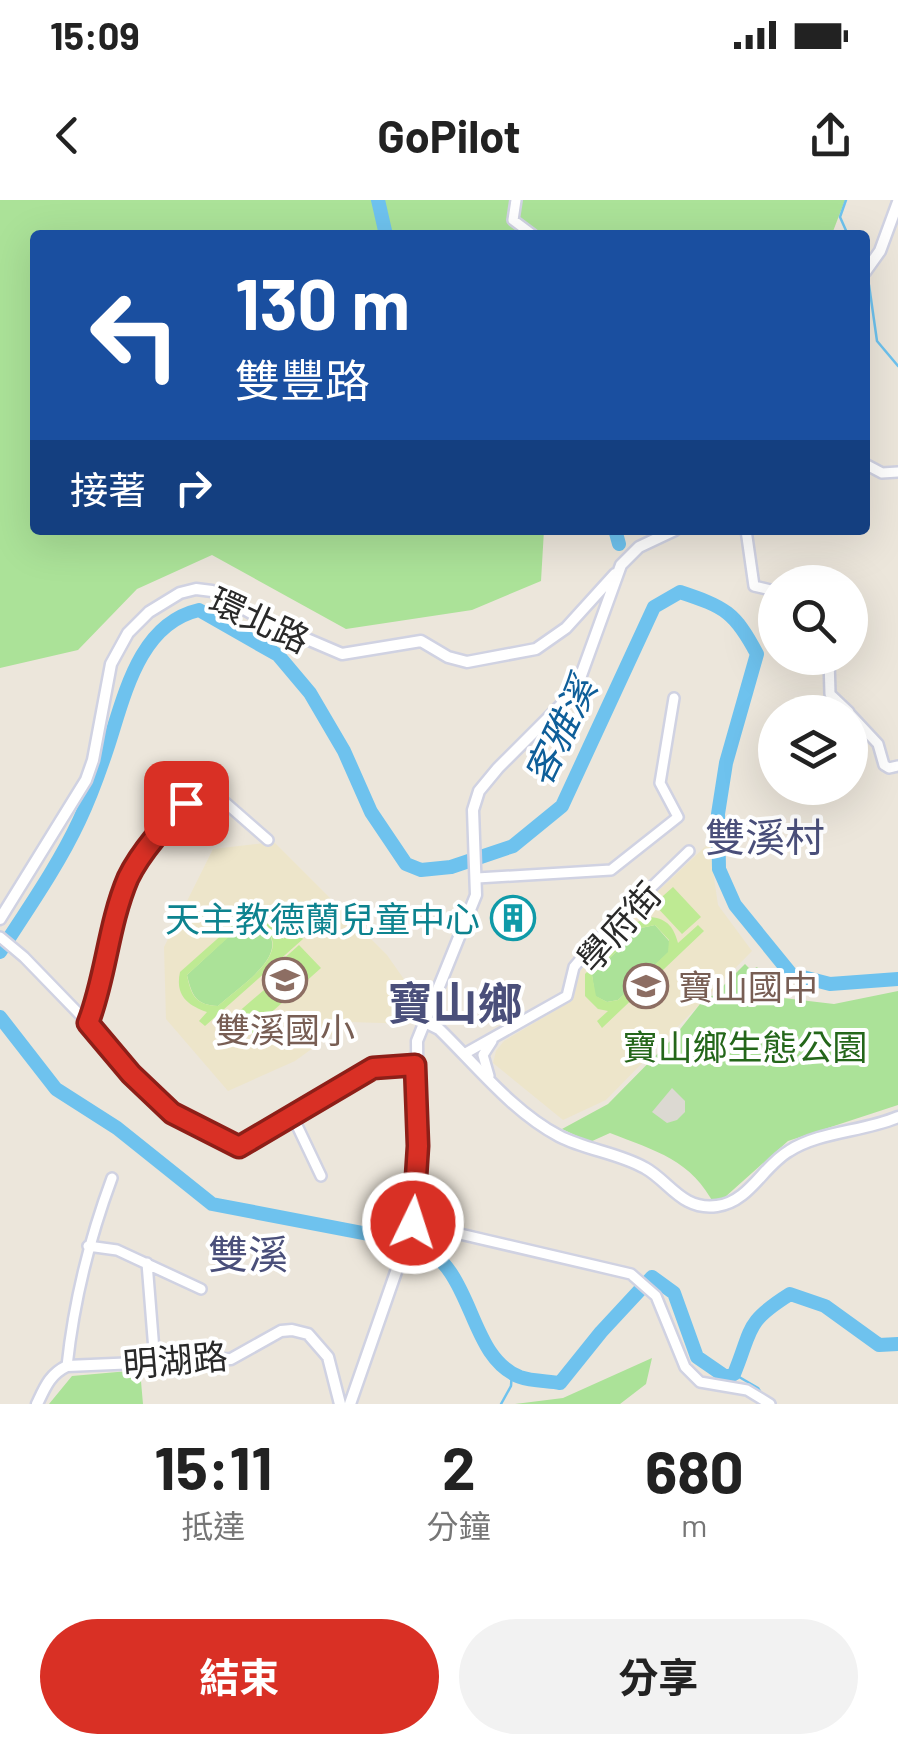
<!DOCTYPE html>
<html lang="zh-TW">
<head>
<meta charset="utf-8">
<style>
	body { margin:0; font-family:Barlow,"Noto Sans TC",sans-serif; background:#f2f2f2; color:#222; height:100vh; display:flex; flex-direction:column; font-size:38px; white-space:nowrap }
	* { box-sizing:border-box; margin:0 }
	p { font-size:32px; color:#767676 }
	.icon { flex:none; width:55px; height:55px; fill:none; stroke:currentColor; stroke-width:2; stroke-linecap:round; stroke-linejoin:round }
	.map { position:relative; height:1204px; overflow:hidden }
	.drawer { display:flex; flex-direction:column; background:#fff; flex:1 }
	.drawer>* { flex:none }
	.hud { position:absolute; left:30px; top:30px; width:840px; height:305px; border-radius:10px; box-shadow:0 10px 40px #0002; background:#1a4fa0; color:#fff; overflow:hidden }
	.buttons { position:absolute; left:758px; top:365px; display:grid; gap:20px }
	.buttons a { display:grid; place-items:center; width:110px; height:110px; border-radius:50%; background:#fff; box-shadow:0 10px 40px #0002; font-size:50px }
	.pin { position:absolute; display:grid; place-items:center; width:85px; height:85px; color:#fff; margin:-42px; border-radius:20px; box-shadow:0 5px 15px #0006 }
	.me { position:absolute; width:110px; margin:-55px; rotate:4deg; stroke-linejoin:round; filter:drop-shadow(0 0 8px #0008) }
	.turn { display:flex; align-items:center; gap:35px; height:210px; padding:0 40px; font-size:45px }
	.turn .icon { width:130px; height:130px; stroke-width:2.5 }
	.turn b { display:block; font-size:70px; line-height:85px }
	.then { display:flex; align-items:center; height:95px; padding:0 40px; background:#0003; gap:20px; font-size:38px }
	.eta { display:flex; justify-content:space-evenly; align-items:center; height:170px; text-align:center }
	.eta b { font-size:60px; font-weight:700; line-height:70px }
	.action { display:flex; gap:20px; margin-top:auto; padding:20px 40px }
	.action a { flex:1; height:115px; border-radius:60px; background:#d93025; color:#fff; font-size:40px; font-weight:700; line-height:115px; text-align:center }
	.action a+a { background:#f2f2f2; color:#222 }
	.status { display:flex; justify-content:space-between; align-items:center; height:70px; padding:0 50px; background:#fff; direction:ltr }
	.status svg { height:28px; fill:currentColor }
	header { display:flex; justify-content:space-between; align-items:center; height:130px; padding:0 40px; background:#fff; font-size:45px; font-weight:700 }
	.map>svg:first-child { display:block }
</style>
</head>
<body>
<div class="status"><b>15:09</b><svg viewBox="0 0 49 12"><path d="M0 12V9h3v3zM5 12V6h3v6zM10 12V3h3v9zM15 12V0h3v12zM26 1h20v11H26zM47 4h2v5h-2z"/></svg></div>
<header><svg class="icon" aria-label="back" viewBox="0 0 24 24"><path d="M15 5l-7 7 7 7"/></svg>GoPilot<svg class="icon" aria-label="share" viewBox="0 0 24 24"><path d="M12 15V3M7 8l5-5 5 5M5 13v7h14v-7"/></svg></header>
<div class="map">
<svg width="898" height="1204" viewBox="0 0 898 1204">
	<rect width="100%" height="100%" fill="#ece6db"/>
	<path fill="#ede5ca" d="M274,642L387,755L422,805L414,824L349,822L295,861L228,891L166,819L164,747L213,649Z
		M709,643L718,705L752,751L606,900L563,920L493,863L496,851L504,841L569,802L581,770L603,743Z"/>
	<path fill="#abe298" d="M0,0H845L832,34L35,35V330H544L541,381L472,410L346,429L212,355L137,389L78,450L0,468Z
		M254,720C302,749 243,783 218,806C196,805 192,796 187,775L243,723Z
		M655,725L669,741V752L618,800L607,802L595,796L592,775L641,728Z
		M745,764L751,770L757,767L783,798L834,804L898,791V905L788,941L715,1006C692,960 656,951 610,933L590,942L562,929L608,904L674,837L700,804L715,794Z
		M652,1158L646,1184L620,1204H515L563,1198Z
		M140,1170L143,1204H49L72,1176Z"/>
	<path fill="#beea93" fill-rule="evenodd" d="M673,687L701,717L682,734L654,704Z
		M243,716H268L283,728V739L294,729L303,739L205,826L199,821L207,812C187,805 175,795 180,772ZM254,720C303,748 243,783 218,806C196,805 191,796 187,775L243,724Z
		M651,717C668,719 674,728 678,743L698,725L704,731L602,828L597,821L608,811L598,809L585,796V774L637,722ZM655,725L669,740L668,752L618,800L607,802L596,796L592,775L641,728Z
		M299,745L321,768L264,819L269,825L255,836L236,814L278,778L271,770Z"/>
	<path fill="#dcd9d2" d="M672,888L685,901V912L677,920L667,923L652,912Z"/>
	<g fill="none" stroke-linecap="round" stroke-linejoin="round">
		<path stroke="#6ec2ee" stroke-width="2.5" d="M846,0L840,17L848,35
			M869,85L877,141L898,166
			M734,1174L758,1188L761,1193
			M501,1204L511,1186L512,1171"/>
		<path stroke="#6ec2ee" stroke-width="14" d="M378,0L386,35
			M616,333L619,344
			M0,752C27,710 58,666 79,621C90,598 99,573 107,549C124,498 138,424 199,410L278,455L310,493L344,551L371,612L406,664L421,670L451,667L513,646L562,606L654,407L680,392C725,407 735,412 757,454L726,563L718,614L719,669L735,705L791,774L830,784L898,779
			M0,817L56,889L117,928L212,1004L415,1043C476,1067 466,1156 520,1177C531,1181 548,1181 560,1183L601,1132L652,1077L674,1093L697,1157L726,1177L734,1174C753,1128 744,1123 790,1094L825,1106L879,1145L898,1144"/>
		<defs>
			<path id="minor" d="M516,0L513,20L533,35
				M865,264L882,273L898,272
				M746,330L754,386L775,391
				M829,458L830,494L849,512
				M850,514L878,544L884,565L889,568L898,566
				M477,678L611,670L678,617L660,583L674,498
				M0,737L24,757L88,823L131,874L172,913L239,947L373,868L415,865
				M88,823L99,794V774L129,677L168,622L204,584L268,640
				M464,854L567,796L574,767L596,741L689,651
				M489,876L483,855L492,841
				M292,915L321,976
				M413,1023L631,1074L656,1096L685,1167L700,1182L747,1190L770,1204
				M88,1046L117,1050L201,1089
				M147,1063L155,1163
				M67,1166C74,1100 89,1040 112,978"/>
			<path id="tertiary" d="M865,72L880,51L898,2
				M0,719L86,580L93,560L111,464L128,433L149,412L180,393L196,389L212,391L267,422L342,454L421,441L448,457L467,462L536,449L566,428L615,374
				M423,821L439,829C476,865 513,912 559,936C586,950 619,953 645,968C669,981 682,1011 717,1006C749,1002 763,966 789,951C820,931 863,932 898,917
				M37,1204C45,1187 50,1174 67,1166L231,1159L281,1131L292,1130L308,1134L328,1157L340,1204
				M350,1204L413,1023L418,946L417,841L476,695L473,610L479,591L498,568L564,502L579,481L621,365L639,347L675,330"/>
		</defs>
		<use href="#minor" stroke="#d0d2e2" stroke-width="14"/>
		<use href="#tertiary" stroke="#d0d2e2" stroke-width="15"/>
		<use href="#minor" stroke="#fff" stroke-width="9"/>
		<use href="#tertiary" stroke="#fff" stroke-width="10"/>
	</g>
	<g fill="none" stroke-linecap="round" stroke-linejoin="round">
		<defs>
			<path id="route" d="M186,603C166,624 141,651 128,678C108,725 106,777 88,823L131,874L172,913L239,947L373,868L415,865L418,946L413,1023"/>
		</defs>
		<use href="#route" stroke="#8d1f18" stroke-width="25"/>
		<use href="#route" stroke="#d93025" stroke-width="18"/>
	</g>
	<defs>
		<symbol id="building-ring" viewBox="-11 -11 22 22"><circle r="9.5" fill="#fff" stroke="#0f9aa8" stroke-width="1.5"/><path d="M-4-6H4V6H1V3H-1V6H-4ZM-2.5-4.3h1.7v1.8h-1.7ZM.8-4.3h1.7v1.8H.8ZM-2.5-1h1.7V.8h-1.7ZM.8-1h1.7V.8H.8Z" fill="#0f9aa8"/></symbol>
		<symbol id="school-ring" viewBox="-11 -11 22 22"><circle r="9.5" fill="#fff" stroke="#8d6e63" stroke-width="1.5"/><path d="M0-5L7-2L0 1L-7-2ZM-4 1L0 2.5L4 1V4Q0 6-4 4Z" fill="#8d6e63"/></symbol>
	</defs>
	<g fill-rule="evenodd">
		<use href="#building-ring" x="488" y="693" width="50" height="50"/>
		<use href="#school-ring" x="260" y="755" width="50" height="50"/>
		<use href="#school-ring" x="621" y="761" width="50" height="50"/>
	</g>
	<g text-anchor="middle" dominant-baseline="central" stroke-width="8" stroke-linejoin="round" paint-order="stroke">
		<g font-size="35" fill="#292929" stroke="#fff">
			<text transform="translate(260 419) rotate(25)">環北路</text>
			<text transform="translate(618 726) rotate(-48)">學府街</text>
			<text transform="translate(175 1159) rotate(-5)">明湖路</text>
		</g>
		<g font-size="35" fill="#0d838f" stroke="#fff" text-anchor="end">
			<text x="480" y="718">天主教德蘭兒童中心</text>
		</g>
		<g font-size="35" fill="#785e54" stroke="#fff" text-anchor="start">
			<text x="678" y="786">寶山國中</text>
			<text x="285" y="829" text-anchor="middle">雙溪國小</text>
		</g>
		<g font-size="35" fill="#24661a" stroke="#fff">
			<text x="745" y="846">寶山鄉生態公園</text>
		</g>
		<g font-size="38" font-style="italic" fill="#0e5e99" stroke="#fff">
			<text transform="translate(559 531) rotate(-64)">客雅溪</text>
		</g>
		<g font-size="40" fill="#4a4f7a" stroke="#fff">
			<text x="765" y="636">雙溪村</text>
			<text x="248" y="1053">雙溪</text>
		</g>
		<g font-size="45" font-weight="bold" fill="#4a4f7a" stroke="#fff">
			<text x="455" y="802">寶山鄉</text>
		</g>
	</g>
</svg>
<div class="buttons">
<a><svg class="icon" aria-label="search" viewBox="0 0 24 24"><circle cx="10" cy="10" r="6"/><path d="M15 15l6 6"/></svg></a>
<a><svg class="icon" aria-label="layers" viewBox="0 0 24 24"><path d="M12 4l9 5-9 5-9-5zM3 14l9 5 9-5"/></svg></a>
</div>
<div class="pin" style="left:186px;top:603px;background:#d93025"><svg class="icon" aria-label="arrive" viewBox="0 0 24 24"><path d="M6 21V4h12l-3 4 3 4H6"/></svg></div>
<svg class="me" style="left:413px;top:1023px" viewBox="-20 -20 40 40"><circle r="17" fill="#d93025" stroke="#fff" stroke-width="3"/><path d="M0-11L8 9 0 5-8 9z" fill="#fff"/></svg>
<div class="hud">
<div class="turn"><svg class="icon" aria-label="left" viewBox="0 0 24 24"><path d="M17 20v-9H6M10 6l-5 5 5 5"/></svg><div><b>130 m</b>雙豐路</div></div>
<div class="then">接著<svg class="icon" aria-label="right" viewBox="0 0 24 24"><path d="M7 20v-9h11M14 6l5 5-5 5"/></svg></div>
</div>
</div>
<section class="drawer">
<div class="eta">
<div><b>15:11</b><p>抵達</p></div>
<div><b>2</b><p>分鐘</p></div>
<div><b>680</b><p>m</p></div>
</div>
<div class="action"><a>結束</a><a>分享</a></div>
</section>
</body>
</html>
